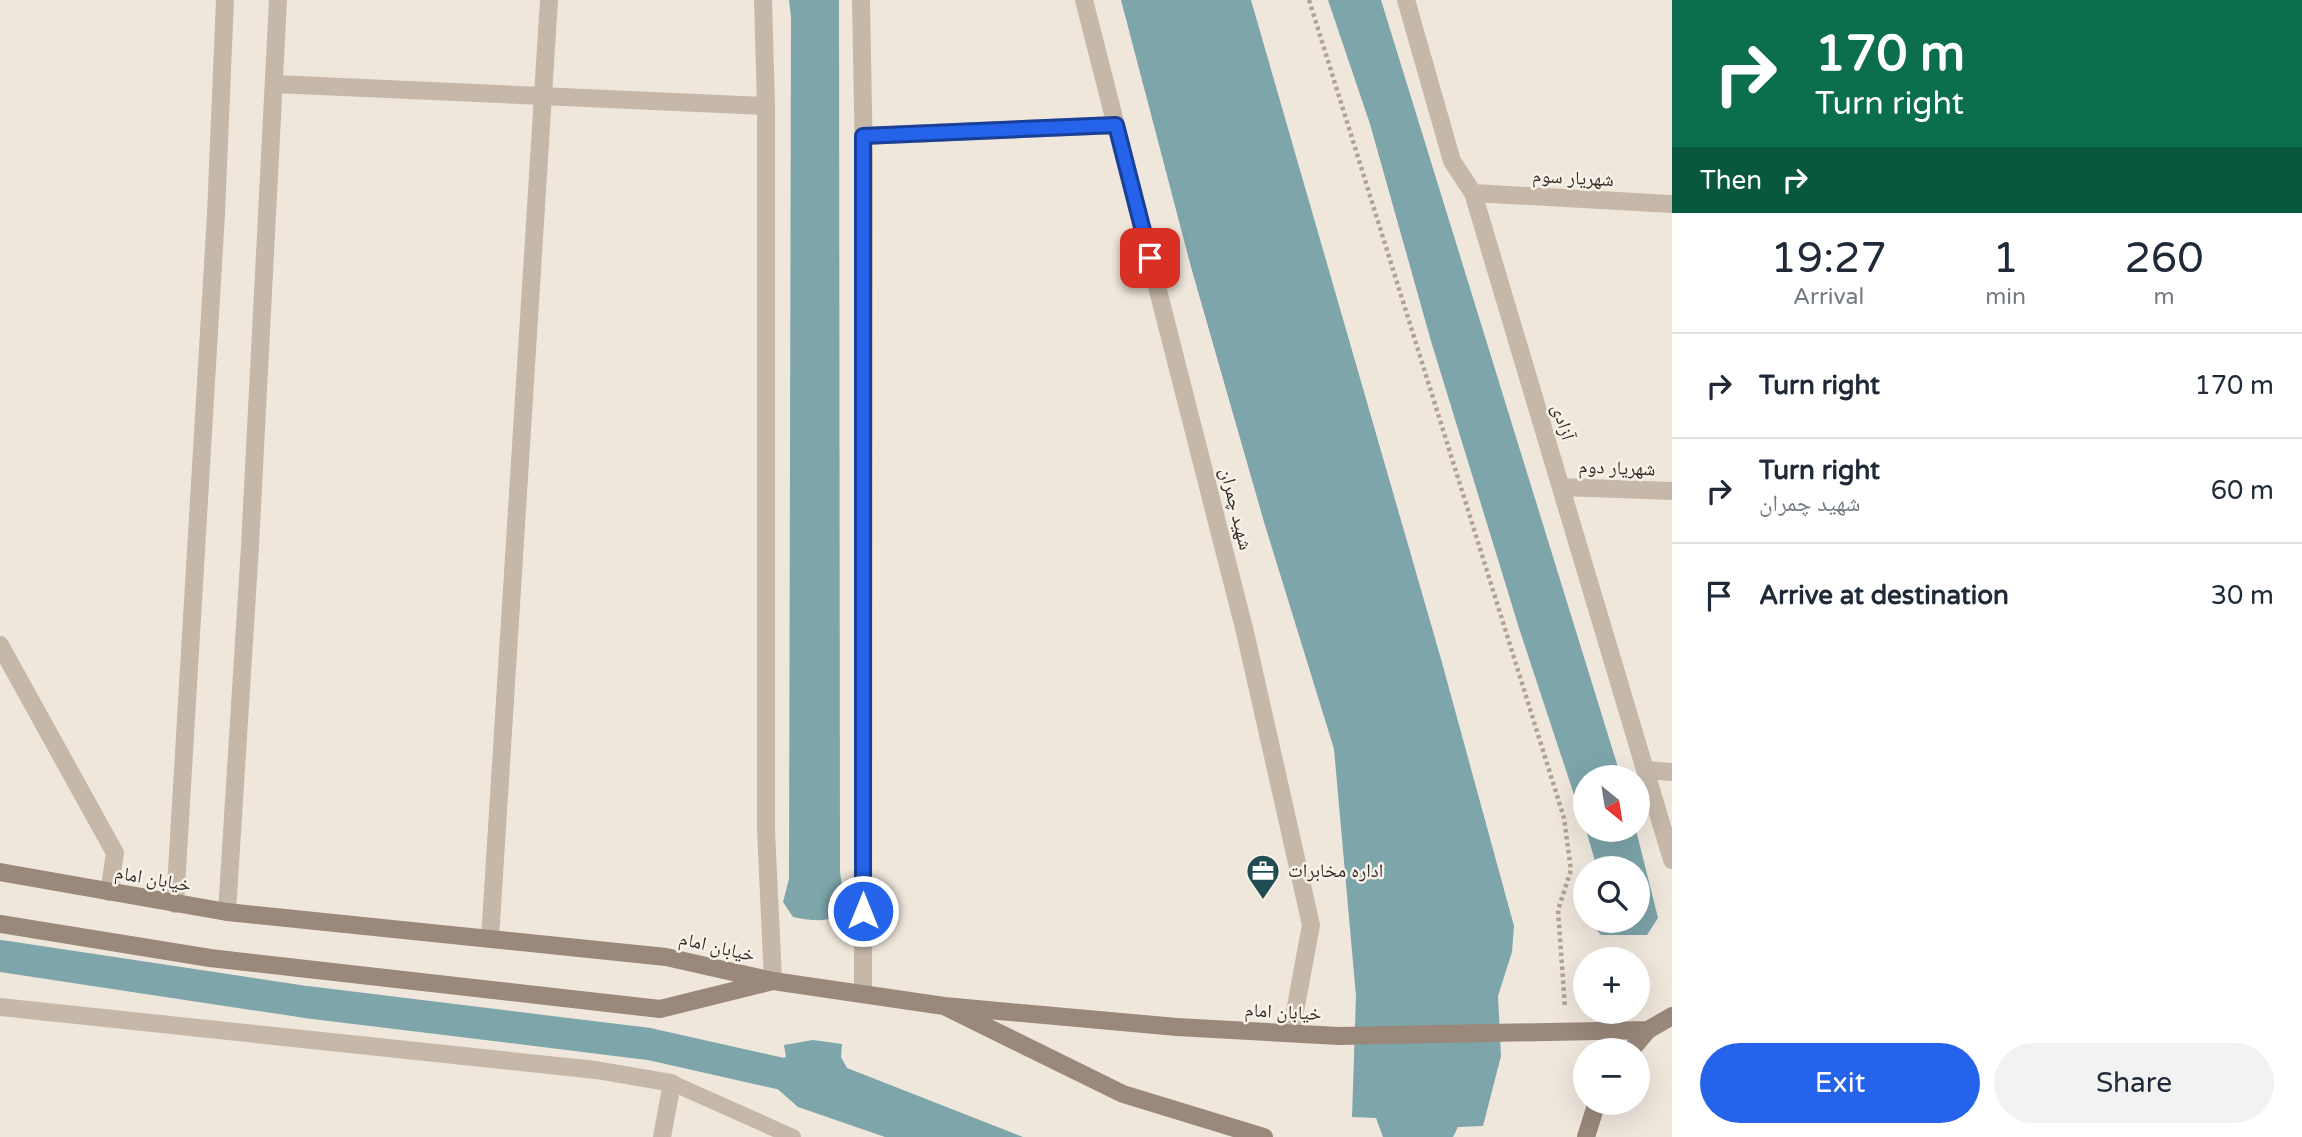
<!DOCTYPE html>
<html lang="en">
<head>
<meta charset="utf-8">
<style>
	body { margin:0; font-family:"Varela Round","Noto Naskh Arabic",sans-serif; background:#f2f2f3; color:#1f2937; height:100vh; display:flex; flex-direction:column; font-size:26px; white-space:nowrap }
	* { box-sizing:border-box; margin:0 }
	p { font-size:23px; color:#747a83 }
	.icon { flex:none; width:38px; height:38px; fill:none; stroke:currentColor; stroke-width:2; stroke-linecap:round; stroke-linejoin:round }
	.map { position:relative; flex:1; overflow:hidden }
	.sheet { display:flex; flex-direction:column; background:#fff; width:630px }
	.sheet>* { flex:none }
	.guide { background:#0b6e4f; color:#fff; overflow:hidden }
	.needle { width:46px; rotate:150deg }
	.buttons { position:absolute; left:1573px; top:765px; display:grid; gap:14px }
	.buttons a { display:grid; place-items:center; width:77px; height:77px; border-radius:50%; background:#fff; box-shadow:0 7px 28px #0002; font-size:35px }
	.pin { position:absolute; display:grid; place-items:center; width:60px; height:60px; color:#fff; margin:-30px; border-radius:14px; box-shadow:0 4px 10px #0006 }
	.me { position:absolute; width:77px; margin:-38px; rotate:0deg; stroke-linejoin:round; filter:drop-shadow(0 0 5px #0008) }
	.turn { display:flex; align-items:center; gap:24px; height:147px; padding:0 28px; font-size:32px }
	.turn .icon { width:91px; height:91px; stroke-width:2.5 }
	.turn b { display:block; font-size:49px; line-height:60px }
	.then { display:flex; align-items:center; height:66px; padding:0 28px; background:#0003; gap:14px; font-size:26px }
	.eta { display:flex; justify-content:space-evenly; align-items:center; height:119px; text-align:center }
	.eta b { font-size:42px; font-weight:600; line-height:49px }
	.action { display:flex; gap:14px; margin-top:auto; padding:14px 28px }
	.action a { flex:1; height:80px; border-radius:42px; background:#2563eb; color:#fff; font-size:28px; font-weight:600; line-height:80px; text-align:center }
	.action a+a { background:#f2f2f3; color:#1f2937 }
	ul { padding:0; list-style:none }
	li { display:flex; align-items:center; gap:21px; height:105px; padding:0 28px; border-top:2px solid #e0e1e3 }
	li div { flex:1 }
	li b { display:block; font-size:26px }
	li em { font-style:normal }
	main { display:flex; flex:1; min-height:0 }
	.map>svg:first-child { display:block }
</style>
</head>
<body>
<main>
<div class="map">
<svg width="1672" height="1137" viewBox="0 0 1672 1137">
	<rect width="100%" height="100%" fill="#efe7dc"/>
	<path fill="#7da5aa" d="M789,0H839L840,872L845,910C829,924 813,921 793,917L783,902L789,879L791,17Z
		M1121,0H1251L1441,659L1514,926L1512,952L1498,996L1501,1056L1483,1126L1458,1127L1453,1137H1383L1376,1118L1352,1117L1356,996L1334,749L1264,522L1191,267Z
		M1328,0H1381L1621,777H1586L1585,828L1519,628L1431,341L1370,124Z
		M1586,830H1636L1658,918L1647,935H1601L1595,928L1594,921L1638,920V868H1597Z
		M813,1040L842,1044L841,1057L847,1068L1023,1137H885L798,1107L765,1078L767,1062L786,1057L784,1045Z"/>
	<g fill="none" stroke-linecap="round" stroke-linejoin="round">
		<path stroke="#7da5aa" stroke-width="32" d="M1,956L306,1002L649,1044L809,1080"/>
		<path stroke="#b2a293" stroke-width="4.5" stroke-dasharray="3.5 3.5" stroke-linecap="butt" d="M1309,0L1564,818L1571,870L1558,910L1565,1008"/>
		<path stroke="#c6b8a9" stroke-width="16" d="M672,1083L793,1137"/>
		<path stroke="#c6b8a9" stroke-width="18" d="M763,0L766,106V830L773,981
			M861,0L864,163L863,994
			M1084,0L1245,632L1311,925L1291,1033
			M1406,0L1452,161L1473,193L1672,860
			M275,84L766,106
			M863,136L1116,125
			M1473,193L1672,204
			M1561,487L1672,491
			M0,645L115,853L109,892
			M1645,770L1672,772
			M175,904L216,214L225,0
			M227,912L250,546L278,0
			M490,939L549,0
			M0,1007L596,1070L672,1083L662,1137"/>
		<path stroke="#9a887a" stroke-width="18" d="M0,872L227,912L666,957L773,981L660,1009L210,958L0,924
			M773,981L944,1006
			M1631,1050L1648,1030L1672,1016
			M1264,1137L1123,1094L944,1006L1177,1027L1339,1036L1648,1030
			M1586,1137L1597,1102"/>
	</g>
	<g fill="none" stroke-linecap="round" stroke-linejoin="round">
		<defs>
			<path id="route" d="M863,911V136L1116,125L1150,258"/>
		</defs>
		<use href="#route" stroke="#184099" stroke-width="18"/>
		<use href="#route" stroke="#2563eb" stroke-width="12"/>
	</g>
	<defs>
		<symbol id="office-pin" viewBox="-11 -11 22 30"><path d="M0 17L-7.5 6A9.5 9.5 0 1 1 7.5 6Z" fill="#214c52" stroke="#f7f1e8"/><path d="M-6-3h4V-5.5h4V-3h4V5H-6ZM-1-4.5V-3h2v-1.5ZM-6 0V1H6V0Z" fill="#fff"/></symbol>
	</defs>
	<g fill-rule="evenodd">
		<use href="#office-pin" x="1244" y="852" width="38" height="52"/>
	</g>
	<g text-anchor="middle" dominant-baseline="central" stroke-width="5" stroke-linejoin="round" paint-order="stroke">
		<g font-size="19" fill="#342c28" stroke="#f7f1e8">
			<text transform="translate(1573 178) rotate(3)">شهریار سوم</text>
			<text transform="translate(1563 422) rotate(73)">آزادی</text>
			<text transform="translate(1617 468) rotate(2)">شهریار دوم</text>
			<text transform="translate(1236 509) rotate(76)">شهید چمران</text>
			<text transform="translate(153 879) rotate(10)">خیابان امام</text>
			<text transform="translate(717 947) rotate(13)">خیابان امام</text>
			<text transform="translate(1283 1012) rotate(3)">خیابان امام</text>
		</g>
		<g font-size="19" fill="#342c28" stroke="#f7f1e8" text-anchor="start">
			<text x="1288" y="871">اداره مخابرات</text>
		</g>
	</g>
</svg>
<div class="buttons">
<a><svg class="needle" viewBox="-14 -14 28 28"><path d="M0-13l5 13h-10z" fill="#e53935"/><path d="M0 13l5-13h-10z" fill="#747a83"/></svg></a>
<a><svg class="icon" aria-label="search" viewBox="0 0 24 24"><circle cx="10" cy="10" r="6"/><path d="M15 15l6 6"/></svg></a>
<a>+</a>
<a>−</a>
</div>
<div class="pin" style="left:1150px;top:258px;background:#d93025"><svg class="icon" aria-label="arrive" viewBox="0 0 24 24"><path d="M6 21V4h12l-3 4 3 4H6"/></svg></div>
<svg class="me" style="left:863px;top:911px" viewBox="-20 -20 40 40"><circle r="17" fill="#2563eb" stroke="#fff" stroke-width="3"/><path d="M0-11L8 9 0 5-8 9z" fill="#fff"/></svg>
</div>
<section class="sheet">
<div class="guide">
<div class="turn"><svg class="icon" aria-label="right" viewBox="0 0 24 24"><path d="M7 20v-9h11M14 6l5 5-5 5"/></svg><div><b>170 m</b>Turn right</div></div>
<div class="then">Then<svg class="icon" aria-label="right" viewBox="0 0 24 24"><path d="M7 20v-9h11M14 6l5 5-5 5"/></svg></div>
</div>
<div class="eta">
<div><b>19:27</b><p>Arrival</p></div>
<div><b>1</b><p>min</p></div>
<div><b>260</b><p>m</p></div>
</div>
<ul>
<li><svg class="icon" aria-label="right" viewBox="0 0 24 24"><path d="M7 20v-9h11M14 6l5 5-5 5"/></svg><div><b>Turn right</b></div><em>170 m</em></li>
<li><svg class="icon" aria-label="right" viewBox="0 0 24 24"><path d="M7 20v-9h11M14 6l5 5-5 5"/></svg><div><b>Turn right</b><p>شهید چمران</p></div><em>60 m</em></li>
<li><svg class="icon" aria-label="arrive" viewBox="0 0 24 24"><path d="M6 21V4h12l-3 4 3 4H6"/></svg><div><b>Arrive at destination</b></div><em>30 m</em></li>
</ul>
<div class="action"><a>Exit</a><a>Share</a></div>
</section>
</main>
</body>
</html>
